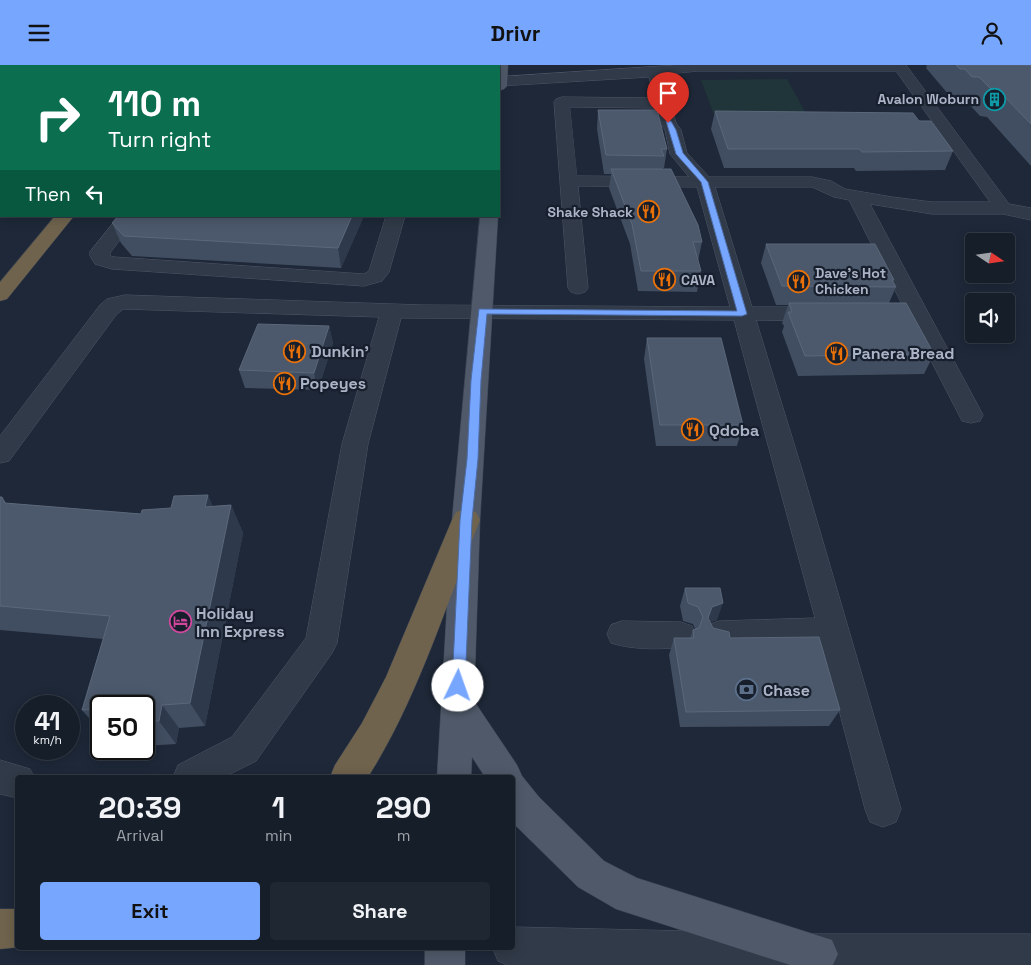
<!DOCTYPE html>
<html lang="en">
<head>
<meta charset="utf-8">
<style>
	body { margin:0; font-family:"Space Grotesk",sans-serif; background:#1f2732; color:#f1f3f6; height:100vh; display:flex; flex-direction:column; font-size:19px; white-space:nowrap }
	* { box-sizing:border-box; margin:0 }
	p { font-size:16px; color:#9ea2a8 }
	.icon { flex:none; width:28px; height:28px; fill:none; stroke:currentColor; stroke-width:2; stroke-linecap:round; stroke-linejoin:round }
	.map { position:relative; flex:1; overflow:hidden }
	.side { position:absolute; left:15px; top:710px; width:500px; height:175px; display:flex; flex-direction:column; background:#161e2a; border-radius:5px; box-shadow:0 2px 12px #0003,0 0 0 1px #353c47 }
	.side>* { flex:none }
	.banner { position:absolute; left:0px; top:0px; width:500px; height:152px; box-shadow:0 2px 12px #0003,0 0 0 1px #353c47; background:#0b6e4f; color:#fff; overflow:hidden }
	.needle { width:32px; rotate:103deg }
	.tools { position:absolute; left:965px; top:168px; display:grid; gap:10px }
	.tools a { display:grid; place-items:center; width:50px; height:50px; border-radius:5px; background:#161e2a; box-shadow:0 2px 12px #0003,0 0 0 1px #353c47; font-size:25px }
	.speed { position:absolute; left:15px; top:630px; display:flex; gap:10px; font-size:25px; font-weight:700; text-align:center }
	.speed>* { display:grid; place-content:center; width:65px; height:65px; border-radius:50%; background:#161e2a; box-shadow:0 2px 12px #0003,0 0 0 1px #353c47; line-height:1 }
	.speed small { font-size:12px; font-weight:400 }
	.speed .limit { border:2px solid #111; border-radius:8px; background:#fff; color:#111 }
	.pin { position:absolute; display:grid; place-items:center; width:42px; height:42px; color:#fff; margin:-51px -21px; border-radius:50% 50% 50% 0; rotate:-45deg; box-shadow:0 0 5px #0007 }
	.pin .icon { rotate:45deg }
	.me { position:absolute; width:55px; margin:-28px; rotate:3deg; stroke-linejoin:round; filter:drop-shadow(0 0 4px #0008) }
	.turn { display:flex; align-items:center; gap:18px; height:105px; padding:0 25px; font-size:22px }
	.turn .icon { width:65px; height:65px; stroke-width:2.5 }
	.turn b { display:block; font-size:35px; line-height:42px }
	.then { display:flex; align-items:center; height:48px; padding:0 25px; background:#0003; gap:10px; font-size:19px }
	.eta { display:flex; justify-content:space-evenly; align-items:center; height:85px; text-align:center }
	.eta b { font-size:30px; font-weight:800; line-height:35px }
	.cta { display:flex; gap:10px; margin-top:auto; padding:10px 25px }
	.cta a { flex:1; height:58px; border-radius:5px; background:#77a6ff; color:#111; font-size:20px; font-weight:800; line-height:58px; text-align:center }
	.cta a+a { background:#1f2732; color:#f1f3f6 }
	header { display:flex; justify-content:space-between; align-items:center; height:65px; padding:0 25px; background:#77a6ff; color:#111; font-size:22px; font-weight:800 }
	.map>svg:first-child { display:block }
</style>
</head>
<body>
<header><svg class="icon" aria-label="menu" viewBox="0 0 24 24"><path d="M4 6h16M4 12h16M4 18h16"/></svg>Drivr<svg class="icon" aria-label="person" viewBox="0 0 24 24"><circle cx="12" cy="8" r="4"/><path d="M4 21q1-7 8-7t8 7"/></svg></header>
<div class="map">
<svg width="1031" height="900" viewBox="0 0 1031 900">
	<rect width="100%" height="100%" fill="#1e2838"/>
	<path fill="#203539" d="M787,14L809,54L716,55L701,15Z"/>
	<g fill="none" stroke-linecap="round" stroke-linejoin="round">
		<defs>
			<path id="minor" d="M416,0H430V1H416Z
				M440,0H454V1H440Z
				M677,0H906L1009,139L1031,143V155L1003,149H932L870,139L983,350L980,356L971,358L962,356L959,350L911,257H875L867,255L864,250L867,245L875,243H904L849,135L834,132L812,122H715L752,242H822L830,244L833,249L830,254L822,256L756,255L803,408L901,744L896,757L883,762L870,757L865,744L822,580L719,582L708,578L704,569L708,560L719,556L815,553L734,255L401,253L368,379L337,578L332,588L256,696L224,712H173L178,700L232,672L306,573L342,379L379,252L123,244L116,250L9,396L0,398V371L100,240L107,234L125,230L422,240L730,242L697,122L578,121L588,223L585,227L578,229L571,227L568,223L554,37L556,34L562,32L654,33L649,12L499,21V12ZM698,6H896L990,137H932L892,132L845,124L831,116L812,112H709L687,88L681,65L676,58L663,10ZM570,42L656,43L660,58L665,65L670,89L689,112L577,111Z
				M119,151H138L110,188V191L114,192L364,209L369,206L386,151H405L389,207L382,216L364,221L112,204L95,199L90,191V187Z
				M622,556L681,557L692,561L696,570L692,579C672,586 631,585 611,578L607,569L611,560Z
				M0,695L30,704L34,712H18V733L0,729Z
				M512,862L818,869H1031V900H507L498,896L492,882H512Z"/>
			<path id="major" d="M494,0H508L507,21L504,24L499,26V1Z
				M480,151H498L480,455L474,636L517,700L522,711L539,732L604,796L637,813L832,875L838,889L833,900H790L616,844L578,822L513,758L512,712H485L472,692L471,712H437L452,455Z
				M425,882H465V900H425Z"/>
			<path id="highway" d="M55,151H74L7,234L0,236V217Z
				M466,444L476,447L480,455C446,540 417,635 368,712H330L335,700L362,658L386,612L452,455L456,447Z
				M0,844H18V882H21L0,884Z"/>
		</defs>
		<use href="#minor" stroke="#4f5767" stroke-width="1"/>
		<use href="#major" stroke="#3b4352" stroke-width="1"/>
		<use href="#highway" stroke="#3c4453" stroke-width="1"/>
		<use href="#minor" fill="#313a48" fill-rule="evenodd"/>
		<use href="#major" fill="#4f5969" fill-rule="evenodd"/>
		<use href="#highway" fill="#6f634d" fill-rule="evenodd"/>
	</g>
	<path fill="#414e61" d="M0,0H26L25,1H1V9H0Z
		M307,0H399L398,1H307Z
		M926,0H1031V101L987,52L980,51L968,38H962L955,30H949L926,3L927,1Z
		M598,45L667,84L664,103H663L662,104L702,177L698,196L701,206L697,227L638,226L630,179L609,123L611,109H604L597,64Z
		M715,46L919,56L953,86L945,105L856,106L854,103H724L711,64Z
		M364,151L341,203L132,191L121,178L112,158Z
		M766,179L894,215L893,216L896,222L889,238L934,289L924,309L798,311L782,267L784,261L782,258L788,240H776L761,198Z
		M329,261L333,278L318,325L245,323L239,305Z
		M647,273L743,360L737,381H656L644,294Z
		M0,432H2L6,438L141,449L213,441L231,440L243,468L205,661L179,663L176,679L144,681V641H101V667L82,645L103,574L0,565Z
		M685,523L717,555L710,557L713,563L730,573L840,645L829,661L680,662L669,590L674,573H690L693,565L695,564L693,559L683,556L680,541Z"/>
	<path fill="#2e3a4c" d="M15,0H26L25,1H16Z
		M386,0H399L398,1H386Z
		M352,151H364L341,203L338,183Z
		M329,261L333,278L318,325L314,308Z
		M208,430L220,457L205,442Z
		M231,440L243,468L205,661L190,638Z
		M723,538L717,555L706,559L702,570L712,542Z
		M162,640L179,663L176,679L159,656Z"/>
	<path fill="#4c596c" stroke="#5b677a" d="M956,0H1031V59L998,25L991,24L979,12H972L965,4H960Z
		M598,45H657L667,84H661L664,91L606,90Z
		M715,46L913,48L919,56H931L953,86L862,87L860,84H728Z
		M611,104H671L698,160L702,177H693L701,206H641L632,159Z
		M118,151H352L338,183L124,171L112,158Z
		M766,179H875L894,215H892L896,222L782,221Z
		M789,238H906L934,289L805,291L788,247H792Z
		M258,259L329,261L314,308L239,305Z
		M647,273H721L743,360H660Z
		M208,430L205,442L231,440L190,638L162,640L159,656L144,657V641H101V644L82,645L110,551L0,541V432H2L5,438L141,449L142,445L171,443L174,431Z
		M685,523H720L723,538L712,542L708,553L713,563L729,567L730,573L819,572L840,645L686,647L674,573H694L693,565L699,563L703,552L698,542L688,538Z"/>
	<path fill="#77a6ff" stroke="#4d6ca6" d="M666,56H671L676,65L683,88L708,117L747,249L742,251L487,249L481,315L478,394L472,455L465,621L463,625L458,627L454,625L452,621L460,455L467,394L471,315L479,244L737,246L701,117L676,89Z"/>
	<defs>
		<symbol id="building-ring" viewBox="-11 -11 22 22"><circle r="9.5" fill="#171f2d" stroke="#0f9aa8" stroke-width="1.5"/><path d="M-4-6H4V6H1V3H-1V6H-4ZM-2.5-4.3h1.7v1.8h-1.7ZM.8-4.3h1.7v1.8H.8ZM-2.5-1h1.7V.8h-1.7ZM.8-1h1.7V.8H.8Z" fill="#0f9aa8"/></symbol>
		<symbol id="restaurant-ring" viewBox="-11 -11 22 22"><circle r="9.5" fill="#171f2d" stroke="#e8710a" stroke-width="1.5"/><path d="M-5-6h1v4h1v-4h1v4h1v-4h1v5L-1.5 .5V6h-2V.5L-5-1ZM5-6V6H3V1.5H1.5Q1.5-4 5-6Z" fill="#e8710a"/></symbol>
		<symbol id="hotel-ring" viewBox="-11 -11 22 22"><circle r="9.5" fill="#171f2d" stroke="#d1479c" stroke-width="1.5"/><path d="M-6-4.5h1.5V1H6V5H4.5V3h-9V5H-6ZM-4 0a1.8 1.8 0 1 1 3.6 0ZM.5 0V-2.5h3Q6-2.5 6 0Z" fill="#d1479c"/></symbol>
		<symbol id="bank-ring" viewBox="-11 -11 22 22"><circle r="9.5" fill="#171f2d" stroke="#5c6f8a" stroke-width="1.5"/><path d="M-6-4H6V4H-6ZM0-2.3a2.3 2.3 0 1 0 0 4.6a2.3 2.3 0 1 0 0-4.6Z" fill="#5c6f8a"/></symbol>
	</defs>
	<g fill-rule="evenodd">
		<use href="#building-ring" x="982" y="22" width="25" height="25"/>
		<use href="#restaurant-ring" x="636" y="134" width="25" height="25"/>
		<use href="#restaurant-ring" x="652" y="202" width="25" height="25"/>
		<use href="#restaurant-ring" x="786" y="204" width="25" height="25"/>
		<use href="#restaurant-ring" x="282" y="274" width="25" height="25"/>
		<use href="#restaurant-ring" x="824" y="276" width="25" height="25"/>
		<use href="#restaurant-ring" x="272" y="306" width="25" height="25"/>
		<use href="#restaurant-ring" x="680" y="352" width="25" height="25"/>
		<use href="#hotel-ring" x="168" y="544" width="25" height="25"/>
		<use href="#bank-ring" x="734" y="612" width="25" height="25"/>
	</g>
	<g text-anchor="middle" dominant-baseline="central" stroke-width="4.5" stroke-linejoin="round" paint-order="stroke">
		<g font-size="14" font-weight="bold" fill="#abb4c6" stroke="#171f2d" text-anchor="end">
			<text x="979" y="34">Avalon Woburn</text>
			<text x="633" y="147">Shake Shack</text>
			<text x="815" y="208" text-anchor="start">Dave's Hot<tspan x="815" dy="16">Chicken</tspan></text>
			<text x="681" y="215" text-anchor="start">CAVA</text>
		</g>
		<g font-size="16" font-weight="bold" fill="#abb4c6" stroke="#171f2d" text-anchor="start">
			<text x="311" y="286">Dunkin'</text>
			<text x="852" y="288">Panera Bread</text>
			<text x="300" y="318">Popeyes</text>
			<text x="709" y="365">Qdoba</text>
			<text x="196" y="548">Holiday<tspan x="196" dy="18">Inn Express</tspan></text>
			<text x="763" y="625">Chase</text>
		</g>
	</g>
</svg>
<div class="tools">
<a><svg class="needle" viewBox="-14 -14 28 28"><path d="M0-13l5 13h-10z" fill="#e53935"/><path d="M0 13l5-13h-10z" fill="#9ea2a8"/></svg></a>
<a><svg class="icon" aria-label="sound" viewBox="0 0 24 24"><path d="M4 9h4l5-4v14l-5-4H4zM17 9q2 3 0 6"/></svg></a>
</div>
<div class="speed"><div>41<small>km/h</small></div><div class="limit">50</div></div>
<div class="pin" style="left:668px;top:58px;background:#d93025"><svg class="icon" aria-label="arrive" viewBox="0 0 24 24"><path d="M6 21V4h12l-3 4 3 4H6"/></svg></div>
<svg class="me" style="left:458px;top:621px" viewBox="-20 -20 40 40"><circle r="19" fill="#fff"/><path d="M0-13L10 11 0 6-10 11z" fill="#77a6ff"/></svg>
<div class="banner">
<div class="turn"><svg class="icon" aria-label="right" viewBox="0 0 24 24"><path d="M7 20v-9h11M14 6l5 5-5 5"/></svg><div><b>110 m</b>Turn right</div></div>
<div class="then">Then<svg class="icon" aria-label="left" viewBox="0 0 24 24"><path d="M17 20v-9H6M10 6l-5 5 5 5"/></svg></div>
</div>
<section class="side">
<div class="eta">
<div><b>20:39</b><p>Arrival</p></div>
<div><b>1</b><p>min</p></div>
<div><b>290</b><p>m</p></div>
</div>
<div class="cta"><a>Exit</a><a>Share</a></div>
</section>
</div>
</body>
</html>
